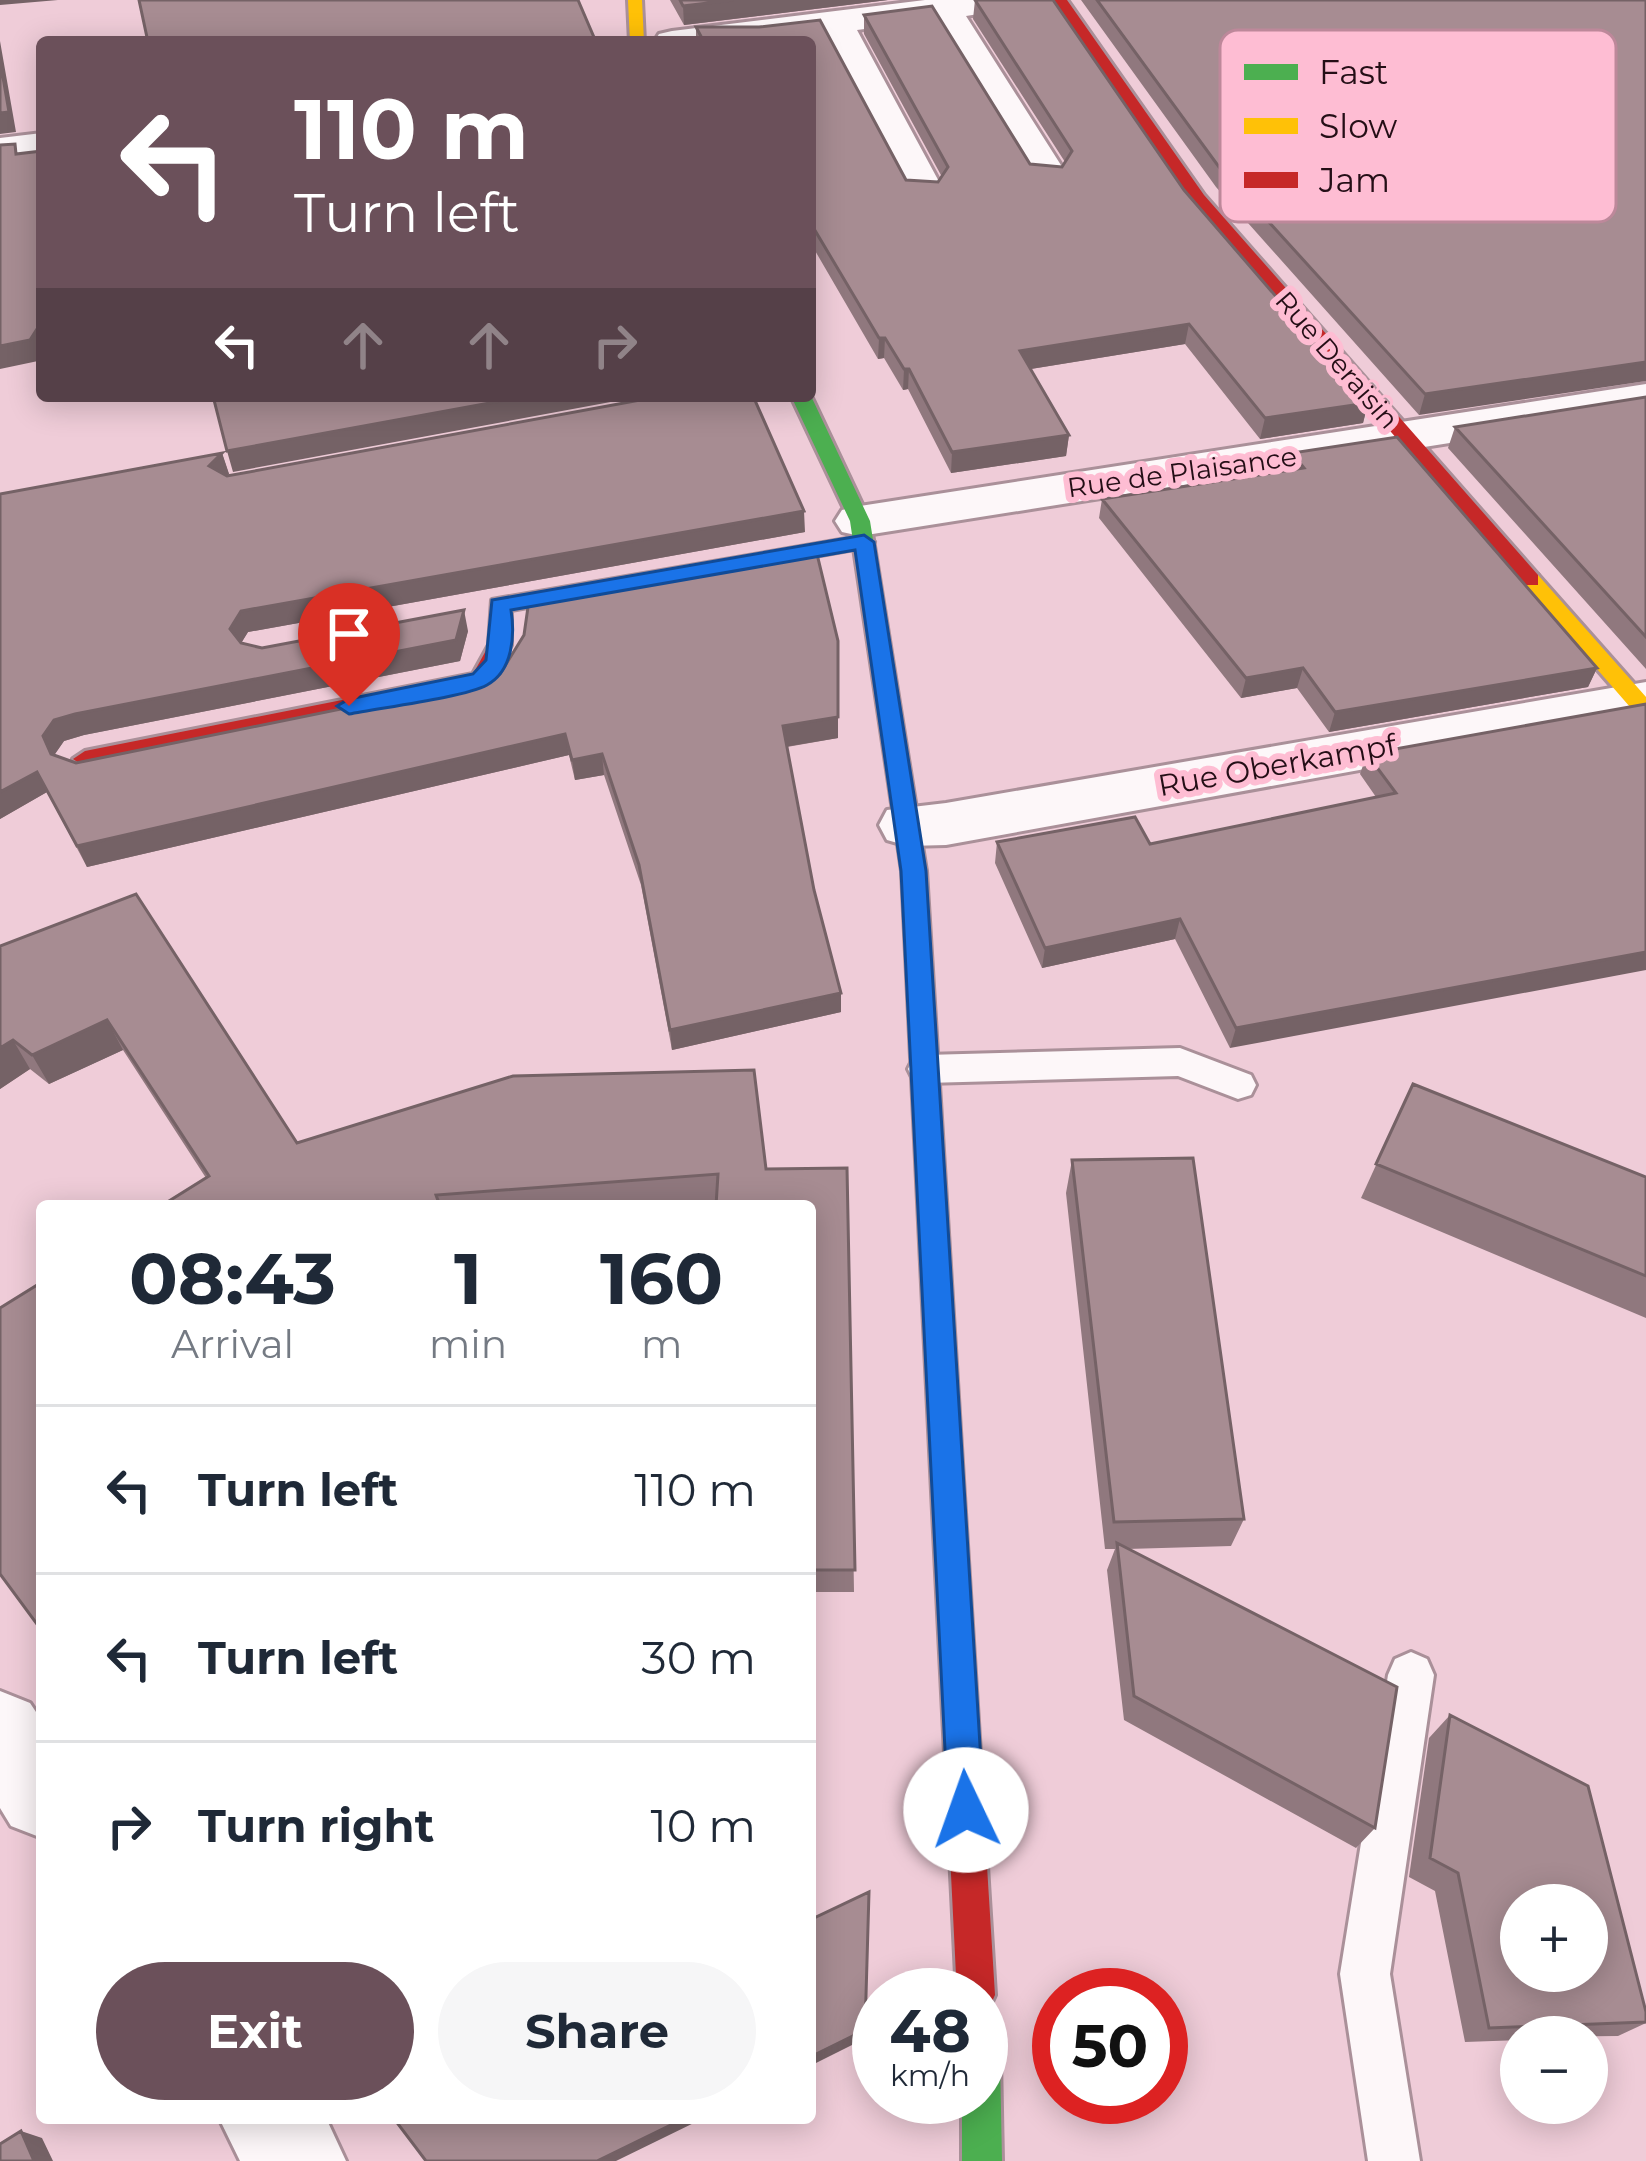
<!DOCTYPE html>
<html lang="en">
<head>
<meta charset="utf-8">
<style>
	body { margin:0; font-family:Montserrat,sans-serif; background:#f6f6f7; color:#1f2937; height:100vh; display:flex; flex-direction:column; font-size:45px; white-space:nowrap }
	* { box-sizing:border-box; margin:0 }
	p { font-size:39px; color:#747a83 }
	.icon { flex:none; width:66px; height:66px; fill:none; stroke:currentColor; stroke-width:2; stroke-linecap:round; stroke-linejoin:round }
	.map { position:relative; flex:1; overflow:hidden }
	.details { position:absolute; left:36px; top:1200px; width:780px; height:924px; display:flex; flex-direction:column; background:#fff; border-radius:12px; box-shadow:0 6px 30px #0003 }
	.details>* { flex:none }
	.hud { position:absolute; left:36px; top:36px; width:780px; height:366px; border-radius:12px; box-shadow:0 6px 30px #0003; background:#6b505a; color:#fff; overflow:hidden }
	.buttons { position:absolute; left:1500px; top:1884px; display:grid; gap:24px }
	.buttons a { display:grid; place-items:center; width:108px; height:108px; border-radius:50%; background:#fff; box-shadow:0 6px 30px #0003; font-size:60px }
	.speed { position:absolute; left:852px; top:1968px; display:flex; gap:24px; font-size:60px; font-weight:700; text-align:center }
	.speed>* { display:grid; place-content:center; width:156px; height:156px; border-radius:50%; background:#fff; box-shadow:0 6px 30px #0003; line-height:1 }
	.speed small { font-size:30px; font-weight:400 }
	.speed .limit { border:18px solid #d22; background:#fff; color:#111 }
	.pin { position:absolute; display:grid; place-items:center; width:102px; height:102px; color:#fff; margin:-123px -51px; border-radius:50% 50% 50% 0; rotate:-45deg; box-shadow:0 0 12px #0007 }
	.pin .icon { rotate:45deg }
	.me { position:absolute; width:132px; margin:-66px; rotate:357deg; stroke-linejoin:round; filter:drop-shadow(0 0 9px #0008) }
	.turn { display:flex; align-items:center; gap:42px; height:252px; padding:0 60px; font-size:54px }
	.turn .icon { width:156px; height:156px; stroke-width:2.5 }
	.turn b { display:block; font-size:84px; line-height:102px }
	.lanes { display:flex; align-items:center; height:114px; padding:0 60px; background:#0003; justify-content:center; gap:60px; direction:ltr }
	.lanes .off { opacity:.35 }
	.eta { display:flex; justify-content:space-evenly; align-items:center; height:204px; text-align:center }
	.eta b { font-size:72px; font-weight:700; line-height:84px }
	.action { display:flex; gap:24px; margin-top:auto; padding:24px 60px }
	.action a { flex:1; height:138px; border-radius:72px; background:#6b505a; color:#fff; font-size:48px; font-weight:700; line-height:138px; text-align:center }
	.action a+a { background:#f6f6f7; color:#1f2937 }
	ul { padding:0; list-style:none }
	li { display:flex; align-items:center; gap:36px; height:168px; padding:0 60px; border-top:3px solid #e0e1e3 }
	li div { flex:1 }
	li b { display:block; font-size:45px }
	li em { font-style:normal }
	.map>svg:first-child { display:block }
</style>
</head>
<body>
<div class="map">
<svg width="1646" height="2161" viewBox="0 0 1646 2161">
	<rect width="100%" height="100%" fill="#efccd8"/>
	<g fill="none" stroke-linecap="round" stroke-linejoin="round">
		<defs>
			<path id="lane" d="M1180,1048L1251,1075L1256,1085L1251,1095L1238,1099L1178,1076L926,1083L913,1079L908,1069L913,1059L926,1055Z
				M1411,1652L1427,1659L1434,1675L1390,1974L1420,2161H1368L1340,1974L1388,1675L1395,1659Z"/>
			<path id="street" d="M925,0H1029L1023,7L966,16L1066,173L1060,182H1032L933,20L857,30L943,189L937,198H909L903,189L823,34L759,42H654L659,34L672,31Z
				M42,133V157L0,162V138Z
				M1646,384V412L860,536L842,532L835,521L842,510L860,506Z
				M1646,682V718L946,845L908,846L887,840L879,825L887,810L946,803Z
				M0,1691L30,1703L42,1721V1838L11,1826L0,1808Z
				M219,2118H326L346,2161H240Z"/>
			<path id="fast" d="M791,396H811L870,521L926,871L965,1512L960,1523L949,1527L938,1523L933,1512L902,871L850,521Z
				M981,2040L995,2045L1000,2059L1002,2161H962V2097H981Z"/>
			<path id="slow" d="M628,0H642L644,42H630Z
				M1531,573L1538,575L1646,697V707H1630L1524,585V575Z"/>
			<path id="jam" d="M1053,0H1067L1204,195L1538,575V585H1524L1192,203Z
				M864,536L874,542L871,546L511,610V645L489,685L85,767L73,759L85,751L473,674L489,645L492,600Z
				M949,1497L960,1501L965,1512L995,1995L989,2008L981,2012V1995H957L933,1512L938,1501Z"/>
		</defs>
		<use href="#lane" stroke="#aa9099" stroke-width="6"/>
		<use href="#street" stroke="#aa9099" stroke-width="6"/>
		<use href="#fast" stroke="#aa9099" stroke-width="6"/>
		<use href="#slow" stroke="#aa9099" stroke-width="6"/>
		<use href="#jam" stroke="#aa9099" stroke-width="6"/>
		<use href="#lane" fill="#fdf7f9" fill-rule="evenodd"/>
		<use href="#street" fill="#fdf7f9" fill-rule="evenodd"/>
		<use href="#fast" fill="#4caf50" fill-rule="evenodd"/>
		<use href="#slow" fill="#ffc107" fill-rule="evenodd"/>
		<use href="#jam" fill="#c62828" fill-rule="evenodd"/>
	</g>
	<path fill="#90787e" d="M670,0H888L684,25Z
		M975,0H1053L1184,190L1368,403L1363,423L1260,439L1185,344L1031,369L1069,435L1066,456L951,473L908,389L903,390L884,358L878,359L810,242V42H696V27H759L820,20L906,180L938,182L942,177L864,34V15L932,6L1030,164L1062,167L1065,162L973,19Z
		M1081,0H1646L1419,415L1216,187Z
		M1646,397V669L1448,448L1455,427Z
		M222,453L229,474L227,476L805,532L248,632L241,643L262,648L468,631L460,661L84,735L64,741L54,755L76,763L478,681L838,738L787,747L814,890L841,1012L672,1050L641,885L604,775L575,780L569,755L87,867L47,792L0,819V494Z
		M1292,453L1597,668L1588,687L1329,732L1297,688L1241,698L1099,518L1102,499L1288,471Z
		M1646,704L1230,1048L1175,939L1042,968L995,863L997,842L1150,844L1376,797L1360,774L1367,754Z
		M136,894L297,1143L513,1076L754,1070L766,1169L847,1168L854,1592H810V1206H716V1202L665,1206H162L206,1178L123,1050L49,1084L30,1069L0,1089V946Z
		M1413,1084L1646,1177V1318L1361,1198Z
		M1072,1160L1244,1519L1231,1546L1127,1549L1375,1828L1356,1848L1124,1720L1107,1570L1115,1549H1105L1066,1193Z
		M1450,1715L1646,2012V2023L1618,2036L1521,2037V2040L1465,2042L1435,1891L1409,1877L1429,1738Z"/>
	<path fill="#756266" d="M0,0H58L0,5Z
		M733,0H888L684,25L683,6Z
		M0,41L16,132L0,134Z
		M1189,324L1185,344L1018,371L1020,351Z
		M37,329H42V355L38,361L0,369V346Z
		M879,338H885L884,358L878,359Z
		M1646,362V381L1419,415L1425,394Z
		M904,369H909L908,389L903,390Z
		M528,396H643L233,472L227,451Z
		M1368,403L1363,423L1260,439L1265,418Z
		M1069,435L1066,456L951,473L952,452Z
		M222,453L229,474L216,487L209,466Z
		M804,511L805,532L248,632L237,650L230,629L241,611Z
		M464,610L468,631L460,661L84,735L64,741L53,757L43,736L54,720Z
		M1303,668L1297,688L1241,698L1246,678Z
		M1597,668L1588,687L1329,732L1335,712Z
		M838,717V738L784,747L783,726Z
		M565,734L569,755L87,867L77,846Z
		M602,754L604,775L575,780L572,760Z
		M37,772L47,792L0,819V792Z
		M1180,919L1175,939L1042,968L1045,948Z
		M1646,952V970L1230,1048L1236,1028Z
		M841,993V1012L672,1050L670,1030Z
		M107,1020L123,1050L49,1084L32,1055Z
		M13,1040L30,1069L0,1089V1048Z
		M865,2030L864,2039L810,2066V2057Z
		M685,2118H704L616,2161H597Z
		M21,2131L42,2138L53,2161H34Z"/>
	<path fill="#a78c92" stroke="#756266" stroke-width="3" fill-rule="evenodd" d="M139,0H578L596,42H148Z
		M680,0H733L683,6Z
		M975,0H1053L1184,190L1368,403L1265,418L1189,324L1020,351L1069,435L952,452L909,369H904L885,338H879L810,222V42H704L696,27H759L820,20L906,180L938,182L948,167L864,15L932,6L1030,164L1062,167L1072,151Z
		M1097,0H1646V362L1425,394L1219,167Z
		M0,60L9,112L0,113Z
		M15,144L16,154L42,151V329H37L30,340L0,346V145Z
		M213,396H528L227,451Z
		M662,396H753L804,511L241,611L230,629L241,643L262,648L464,610L456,640L75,714L54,720L43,736L51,754L76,763L478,681L500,674L524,635L529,600L816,550L838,641V717L783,726L814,890L841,993L670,1030L639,865L602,754L572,760L565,734L77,846L37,772L0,792V494L222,453L209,466L227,476Z
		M1646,397V637L1455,427Z
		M1397,437L1597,668L1335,712L1303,668L1246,678L1102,499L1304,468L1292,453Z
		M1646,704V952L1236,1028L1180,919L1045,948L997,842L1135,817L1150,844L1396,793L1367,754Z
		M136,894L297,1143L513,1076L754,1070L766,1169L847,1168L855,1570H810V1206H716L718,1174L436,1195L440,1206H161L209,1176L107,1020L32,1055L13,1040L0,1048V946Z
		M1413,1084L1646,1177V1276L1376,1164Z
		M1193,1158L1244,1519L1114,1522L1072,1160Z
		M42,1282V1631L0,1574V1308Z
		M1117,1543L1397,1687L1375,1828L1134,1696Z
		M1450,1715L1588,1786L1646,2012V2022L1489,2028L1458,1873L1430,1858ZM1521,1905H1587V1971H1521Z
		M869,1892L865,2030L810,2057V1920Z
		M402,2118H685L597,2161H426L398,2124Z
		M21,2131L34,2161H0V2144Z"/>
	<path fill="#1a73e8" stroke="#114b97" stroke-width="3" d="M864,535L874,542L926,871L984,1810L979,1823L966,1828L953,1823L948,1810L901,871L855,550L511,610C515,635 513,671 487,685C466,697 378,708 349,714L337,706L349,699L473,674L486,660L492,600Z"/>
	<g text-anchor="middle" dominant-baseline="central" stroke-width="12" stroke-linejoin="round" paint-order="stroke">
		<g font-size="27" fill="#240e16" stroke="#febdd3">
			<text transform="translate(1337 360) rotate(49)">Rue Deraisin</text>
			<text transform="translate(1182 472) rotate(-8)">Rue de Plaisance</text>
		</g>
		<g font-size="30" fill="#240e16" stroke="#febdd3">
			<text transform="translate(1277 765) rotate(-10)">Rue Oberkampf</text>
		</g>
	</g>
	<rect x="1220" y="30" width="396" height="192" rx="18" fill="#febdd3" stroke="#bd889a" stroke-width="3"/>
	<rect x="1244" y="64" width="54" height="16" fill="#4caf50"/>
	<rect x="1244" y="118" width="54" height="16" fill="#ffc107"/>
	<rect x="1244" y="172" width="54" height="16" fill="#c62828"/>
	<g font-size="33" fill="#240e16">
		<text x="1319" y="84">Fast</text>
		<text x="1319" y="138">Slow</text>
		<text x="1319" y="192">Jam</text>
	</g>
</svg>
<div class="buttons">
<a>+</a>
<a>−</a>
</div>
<div class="speed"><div>48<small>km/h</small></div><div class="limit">50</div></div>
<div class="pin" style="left:349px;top:706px;background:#d93025"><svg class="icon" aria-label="arrive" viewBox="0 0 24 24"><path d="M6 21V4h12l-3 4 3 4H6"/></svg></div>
<svg class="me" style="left:966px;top:1810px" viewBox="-20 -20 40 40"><circle r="19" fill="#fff"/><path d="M0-13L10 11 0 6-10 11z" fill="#1a73e8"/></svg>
<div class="hud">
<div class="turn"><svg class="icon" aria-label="left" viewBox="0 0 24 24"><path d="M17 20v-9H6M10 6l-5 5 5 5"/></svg><div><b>110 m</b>Turn left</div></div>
<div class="lanes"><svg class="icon" aria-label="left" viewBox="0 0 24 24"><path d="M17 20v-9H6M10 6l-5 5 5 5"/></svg><svg class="icon off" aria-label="ahead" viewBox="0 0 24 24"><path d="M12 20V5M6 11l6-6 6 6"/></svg><svg class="icon off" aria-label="ahead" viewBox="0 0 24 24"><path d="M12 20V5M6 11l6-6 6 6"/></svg><svg class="icon off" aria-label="right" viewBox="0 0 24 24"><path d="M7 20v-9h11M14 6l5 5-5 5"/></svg></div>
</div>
<section class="details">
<div class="eta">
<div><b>08:43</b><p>Arrival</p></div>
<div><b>1</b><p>min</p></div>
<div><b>160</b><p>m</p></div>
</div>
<ul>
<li><svg class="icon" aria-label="left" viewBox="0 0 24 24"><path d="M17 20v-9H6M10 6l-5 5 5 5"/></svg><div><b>Turn left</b></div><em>110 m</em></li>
<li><svg class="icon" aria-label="left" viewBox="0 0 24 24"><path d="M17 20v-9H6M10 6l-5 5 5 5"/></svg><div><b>Turn left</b></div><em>30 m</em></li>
<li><svg class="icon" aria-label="right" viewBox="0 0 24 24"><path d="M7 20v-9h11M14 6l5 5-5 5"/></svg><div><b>Turn right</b></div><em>10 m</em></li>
</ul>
<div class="action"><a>Exit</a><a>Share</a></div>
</section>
</div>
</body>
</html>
